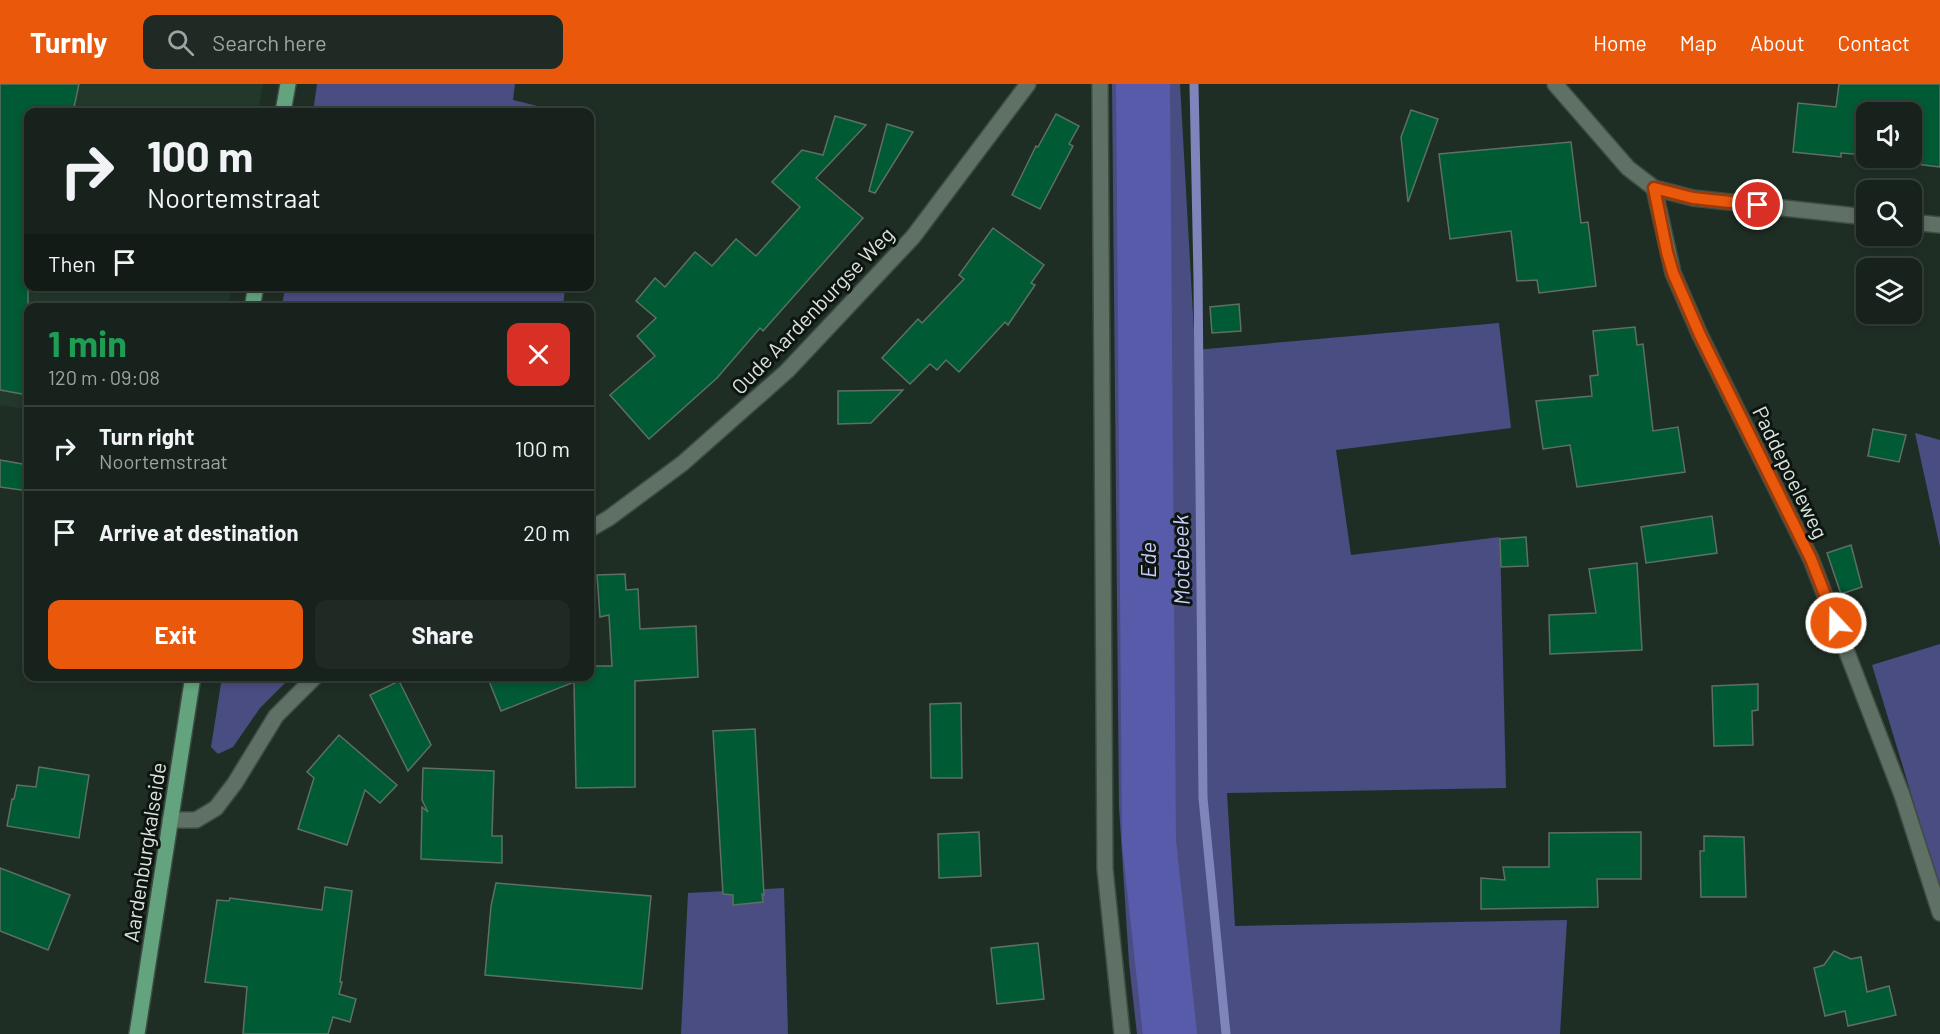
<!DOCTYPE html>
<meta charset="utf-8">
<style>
:root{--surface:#17221c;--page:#202a25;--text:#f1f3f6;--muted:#9ea4a3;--line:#363f3b;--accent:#ea580c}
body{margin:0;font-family:Barlow,sans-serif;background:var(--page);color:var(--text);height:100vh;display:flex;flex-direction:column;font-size:22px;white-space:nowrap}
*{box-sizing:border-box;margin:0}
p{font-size:20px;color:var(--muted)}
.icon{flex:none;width:33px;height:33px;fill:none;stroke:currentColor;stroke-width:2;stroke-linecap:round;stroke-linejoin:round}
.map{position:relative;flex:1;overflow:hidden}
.details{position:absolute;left:24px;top:219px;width:570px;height:378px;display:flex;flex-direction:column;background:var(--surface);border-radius:12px;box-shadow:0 3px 9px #0003,0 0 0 2px var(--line)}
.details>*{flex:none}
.banner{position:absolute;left:24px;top:24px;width:570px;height:183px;border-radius:12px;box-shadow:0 3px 9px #0003,0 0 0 2px var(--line);background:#17221c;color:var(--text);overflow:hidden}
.controls{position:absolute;left:1856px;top:18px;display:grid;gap:12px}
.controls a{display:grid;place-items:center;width:66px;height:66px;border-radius:12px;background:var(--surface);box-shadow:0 3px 9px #0003,0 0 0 2px var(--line);font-size:30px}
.pin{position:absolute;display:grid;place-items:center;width:51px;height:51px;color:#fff;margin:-26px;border:3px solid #fff;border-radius:50%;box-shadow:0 2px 6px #0007}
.me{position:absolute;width:66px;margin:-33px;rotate:339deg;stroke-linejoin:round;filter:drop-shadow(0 0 4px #0008)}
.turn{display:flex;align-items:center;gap:21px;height:126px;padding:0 24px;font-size:27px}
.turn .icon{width:78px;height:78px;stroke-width:2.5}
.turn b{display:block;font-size:42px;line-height:51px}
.then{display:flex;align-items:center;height:57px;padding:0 24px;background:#0003;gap:12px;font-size:22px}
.round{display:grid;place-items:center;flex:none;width:63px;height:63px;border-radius:12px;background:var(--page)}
.headline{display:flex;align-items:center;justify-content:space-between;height:102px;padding:0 24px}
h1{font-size:36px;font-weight:700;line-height:45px;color:#1e9e55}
.button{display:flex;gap:12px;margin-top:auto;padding:12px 24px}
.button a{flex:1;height:69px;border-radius:12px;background:var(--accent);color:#fff;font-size:24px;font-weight:700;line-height:69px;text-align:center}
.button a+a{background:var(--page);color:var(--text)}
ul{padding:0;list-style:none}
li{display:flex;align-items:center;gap:18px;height:84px;padding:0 24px;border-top:2px solid var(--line)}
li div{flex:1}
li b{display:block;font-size:22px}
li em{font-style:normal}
header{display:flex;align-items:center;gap:36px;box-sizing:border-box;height:84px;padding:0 30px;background:var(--accent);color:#fff}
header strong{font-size:28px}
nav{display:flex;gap:33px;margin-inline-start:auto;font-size:21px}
.search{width:420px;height:54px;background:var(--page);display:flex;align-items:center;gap:15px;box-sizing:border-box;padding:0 21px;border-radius:12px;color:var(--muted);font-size:22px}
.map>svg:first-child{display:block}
.built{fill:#22382b}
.green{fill:#494d81}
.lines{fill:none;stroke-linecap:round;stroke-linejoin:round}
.stream{stroke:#7f84ba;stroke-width:9}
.river{stroke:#585baa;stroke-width:54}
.building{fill:#005a34;stroke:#5e6f64;stroke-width:1.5}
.street-casing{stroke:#3f4c44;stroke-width:18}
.primary-casing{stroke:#3f4c44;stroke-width:18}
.street{stroke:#5f7065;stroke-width:15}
.primary{stroke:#63a47f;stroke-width:15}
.route-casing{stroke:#983908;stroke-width:15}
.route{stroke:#ea580c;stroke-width:10}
.labels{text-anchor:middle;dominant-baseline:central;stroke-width:6;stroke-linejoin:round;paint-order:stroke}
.street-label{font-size:21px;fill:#dae4de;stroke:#0e1510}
.water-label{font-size:22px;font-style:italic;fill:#c9cffb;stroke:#0e1510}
</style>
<header>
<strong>Turnly</strong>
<div class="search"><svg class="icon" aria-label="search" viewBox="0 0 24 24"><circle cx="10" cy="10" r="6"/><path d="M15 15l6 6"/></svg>Search here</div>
<nav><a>Home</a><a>Map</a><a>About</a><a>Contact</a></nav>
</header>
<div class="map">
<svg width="1940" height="950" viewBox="0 0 1940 950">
<rect width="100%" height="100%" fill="#1f2e25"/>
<path class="built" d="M 0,0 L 263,0 L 258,28 L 28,28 L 28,202 L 231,203 L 228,223 L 28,224 L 28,325 L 0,321 Z"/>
<g class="green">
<path d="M 317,0 L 515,0 L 513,16 L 562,28 L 313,28 Z"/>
<path d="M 1112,0 L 1180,0 L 1195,266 L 1499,239 L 1511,344 L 1336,366 L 1351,471 L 1500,453 L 1506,704 L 1227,709 L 1235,842 L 1567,836 L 1560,950 L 1137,950 L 1129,879 L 1119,723 Z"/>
<path d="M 285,203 L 285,202 L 565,203 L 563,223 L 282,223 Z"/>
<path d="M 1915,349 L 1940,356 L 1940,463 Z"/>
<path d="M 1940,560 L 1940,805 L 1872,581 Z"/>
<path d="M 222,593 L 291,593 L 260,624 L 233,663 L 218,670 L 211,663 Z"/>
<path d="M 784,804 L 788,950 L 681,950 L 688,809 Z"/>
</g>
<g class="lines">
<path class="stream" d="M 1194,0 L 1198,194 L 1203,714 L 1226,950"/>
<path class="river" d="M 1143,0 L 1149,758 L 1170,950"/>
</g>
<g class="building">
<path d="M 0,0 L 79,0 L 73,28 L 28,28 L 28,311 L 0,306 Z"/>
<path d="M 1839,0 L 1940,0 L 1940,83 L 1891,77 L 1891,74 L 1888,74 L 1911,74 L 1911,28 L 1866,28 L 1866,71 L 1841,69 L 1841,73 L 1793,68 L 1798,19 L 1836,23 Z"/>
<path d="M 1411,26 L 1438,35 L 1408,118 L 1401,53 Z"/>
<path d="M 1056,30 L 1079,42 L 1069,60 L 1073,62 L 1040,125 L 1012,111 L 1036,62 L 1038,63 Z"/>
<path d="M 835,32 L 866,41 L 816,94 L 863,134 L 763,247 L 760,244 L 717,294 L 649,355 L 610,311 L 655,272 L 637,252 L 656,234 L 636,217 L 655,194 L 665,203 L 695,168 L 712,182 L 736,155 L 756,172 L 800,123 L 772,98 L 802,66 L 823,71 Z"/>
<path d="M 887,40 L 913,48 L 875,109 L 869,107 Z"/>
<path d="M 1571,58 L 1581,139 L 1588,138 L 1596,202 L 1539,209 L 1537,196 L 1517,197 L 1511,147 L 1450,155 L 1439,70 Z"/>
<path d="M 993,144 L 1044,181 L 1031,199 L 1035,201 L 1008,241 L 1005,238 L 959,288 L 946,276 L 937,286 L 930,280 L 910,300 L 882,274 L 918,235 L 922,239 L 964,195 L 959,191 Z"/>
<path d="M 1239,220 L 1241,247 L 1212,249 L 1210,223 Z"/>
<path d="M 1635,243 L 1637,261 L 1643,260 L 1653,347 L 1678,343 L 1685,388 L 1577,403 L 1570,361 L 1543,365 L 1536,317 L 1592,312 L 1590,292 L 1598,291 L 1593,247 Z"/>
<path d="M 903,306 L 871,339 L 838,340 L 838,307 Z"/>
<path d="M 1873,345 L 1906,351 L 1899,378 L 1868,372 Z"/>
<path d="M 0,376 L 28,381 L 28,407 L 0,403 Z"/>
<path d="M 1712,432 L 1717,469 L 1646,479 L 1641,443 Z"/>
<path d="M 1526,453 L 1528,482 L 1501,483 L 1500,455 Z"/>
<path d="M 1851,461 L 1862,503 L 1841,510 L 1827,469 Z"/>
<path d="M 1637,479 L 1642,566 L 1550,570 L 1549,531 L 1596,529 L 1589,485 Z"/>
<path d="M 625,490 L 626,506 L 638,505 L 640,545 L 696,542 L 698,593 L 635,597 L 635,703 L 576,704 L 574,598 L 501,627 L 487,592 L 590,592 L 590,582 L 612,582 L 609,531 L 600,533 L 597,491 Z"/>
<path d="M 399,597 L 431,661 L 408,687 L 370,611 Z"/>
<path d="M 1758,600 L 1758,626 L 1752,627 L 1753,661 L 1714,662 L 1712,602 Z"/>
<path d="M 961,619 L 962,694 L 931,694 L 930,620 Z"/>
<path d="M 755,645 L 764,811 L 762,810 L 763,818 L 733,821 L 733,811 L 723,810 L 713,647 Z"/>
<path d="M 339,651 L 397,701 L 380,719 L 365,706 L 347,761 L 298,745 L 314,694 L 307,688 Z"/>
<path d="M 39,683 L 89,691 L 79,754 L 7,742 L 12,715 L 14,715 L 17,701 L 36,703 Z"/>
<path d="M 423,684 L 494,687 L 492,752 L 502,752 L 502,779 L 421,775 L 422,723 L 428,728 L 422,716 Z"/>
<path d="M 979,748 L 981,792 L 939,794 L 938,750 Z"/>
<path d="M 1641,748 L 1641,795 L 1597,795 L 1598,823 L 1481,825 L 1481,794 L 1505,796 L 1503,783 L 1549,783 L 1549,749 Z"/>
<path d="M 1704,752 L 1744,753 L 1746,813 L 1701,813 L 1700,767 L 1704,767 Z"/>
<path d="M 0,784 L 70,811 L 48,866 L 0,847 Z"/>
<path d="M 496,799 L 651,812 L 642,905 L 485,891 L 491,822 Z"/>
<path d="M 325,803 L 352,807 L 340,898 L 342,898 L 339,910 L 356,915 L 350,938 L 333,933 L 328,950 L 243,950 L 247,903 L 205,898 L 217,816 L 229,817 L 230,814 L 322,826 Z"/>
<path d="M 1038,859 L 1044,915 L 997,920 L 991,864 Z"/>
<path d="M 1834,867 L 1851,875 L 1861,873 L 1867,908 L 1889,902 L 1896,931 L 1848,942 L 1845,927 L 1825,932 L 1814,884 L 1824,881 Z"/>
</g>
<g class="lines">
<g class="street-casing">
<g id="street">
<path d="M 1100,0 L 1105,785 L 1122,950"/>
<path d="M 1555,0 L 1628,84 L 1654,104 L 1693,114 L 1866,133"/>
<path d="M 1654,104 L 1673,189 L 1700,251 L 1811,475 L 1902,711 L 1940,829"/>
<path d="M 1911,138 L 1940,141"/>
<path d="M 590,445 L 609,434 L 683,379 L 787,287 L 913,153 L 1028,0"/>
<path d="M 170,736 L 196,736 L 216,724 L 235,699 L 276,632 L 316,592"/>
</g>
</g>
<g class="primary-casing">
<g id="primary">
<path d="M 283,28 L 288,0"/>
<path d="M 252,224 L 256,202"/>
<path d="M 137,950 L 193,592"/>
</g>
</g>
<use href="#street" class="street"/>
<use href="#primary" class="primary"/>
</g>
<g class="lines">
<g class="route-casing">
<path id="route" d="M 1758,121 L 1693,114 L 1654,104 L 1667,168 L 1673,189 L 1700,251 L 1811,475 L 1836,539"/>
</g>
<use href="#route" class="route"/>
</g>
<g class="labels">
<g class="street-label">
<text transform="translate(812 226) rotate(-46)">Oude Aardenburgse Weg</text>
<text transform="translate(1791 388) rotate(64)">Paddepoeleweg</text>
<text transform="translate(144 768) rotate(-81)">Aardenburgkalseide</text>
</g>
<g class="water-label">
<text transform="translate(1147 476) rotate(-90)">Ede</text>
<text transform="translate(1180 476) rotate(-91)">Motebeek</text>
</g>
</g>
</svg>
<div class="controls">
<a><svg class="icon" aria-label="sound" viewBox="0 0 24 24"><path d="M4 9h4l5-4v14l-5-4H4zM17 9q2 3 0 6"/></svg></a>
<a><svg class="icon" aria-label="search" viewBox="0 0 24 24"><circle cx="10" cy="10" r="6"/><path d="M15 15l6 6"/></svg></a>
<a><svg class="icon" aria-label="layers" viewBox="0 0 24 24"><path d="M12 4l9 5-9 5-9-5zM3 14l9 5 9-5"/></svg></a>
</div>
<div class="pin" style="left:1758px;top:121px;background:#d93025"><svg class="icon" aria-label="arrive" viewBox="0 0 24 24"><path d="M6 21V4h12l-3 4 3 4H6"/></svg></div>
<svg class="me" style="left:1836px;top:539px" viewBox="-20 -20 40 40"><circle r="17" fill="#ea580c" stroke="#fff" stroke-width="3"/><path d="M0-11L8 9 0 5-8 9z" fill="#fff"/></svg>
<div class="banner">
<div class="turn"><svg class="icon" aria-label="right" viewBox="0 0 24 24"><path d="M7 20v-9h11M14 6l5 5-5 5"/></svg><div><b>100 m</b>Noortemstraat</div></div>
<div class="then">Then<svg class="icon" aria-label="arrive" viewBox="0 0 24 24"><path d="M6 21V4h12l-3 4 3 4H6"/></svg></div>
</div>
<section class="details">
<div class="headline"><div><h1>1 min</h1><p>120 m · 09:08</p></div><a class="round" style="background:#d93025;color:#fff"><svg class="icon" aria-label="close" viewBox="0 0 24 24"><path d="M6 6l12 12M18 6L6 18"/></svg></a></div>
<ul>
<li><svg class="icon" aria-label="right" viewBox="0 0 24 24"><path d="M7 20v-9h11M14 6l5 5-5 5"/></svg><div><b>Turn right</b><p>Noortemstraat</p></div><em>100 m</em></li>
<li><svg class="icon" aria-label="arrive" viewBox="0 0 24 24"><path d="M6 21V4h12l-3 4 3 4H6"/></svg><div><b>Arrive at destination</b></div><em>20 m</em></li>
</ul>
<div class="button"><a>Exit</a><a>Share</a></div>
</section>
</div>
